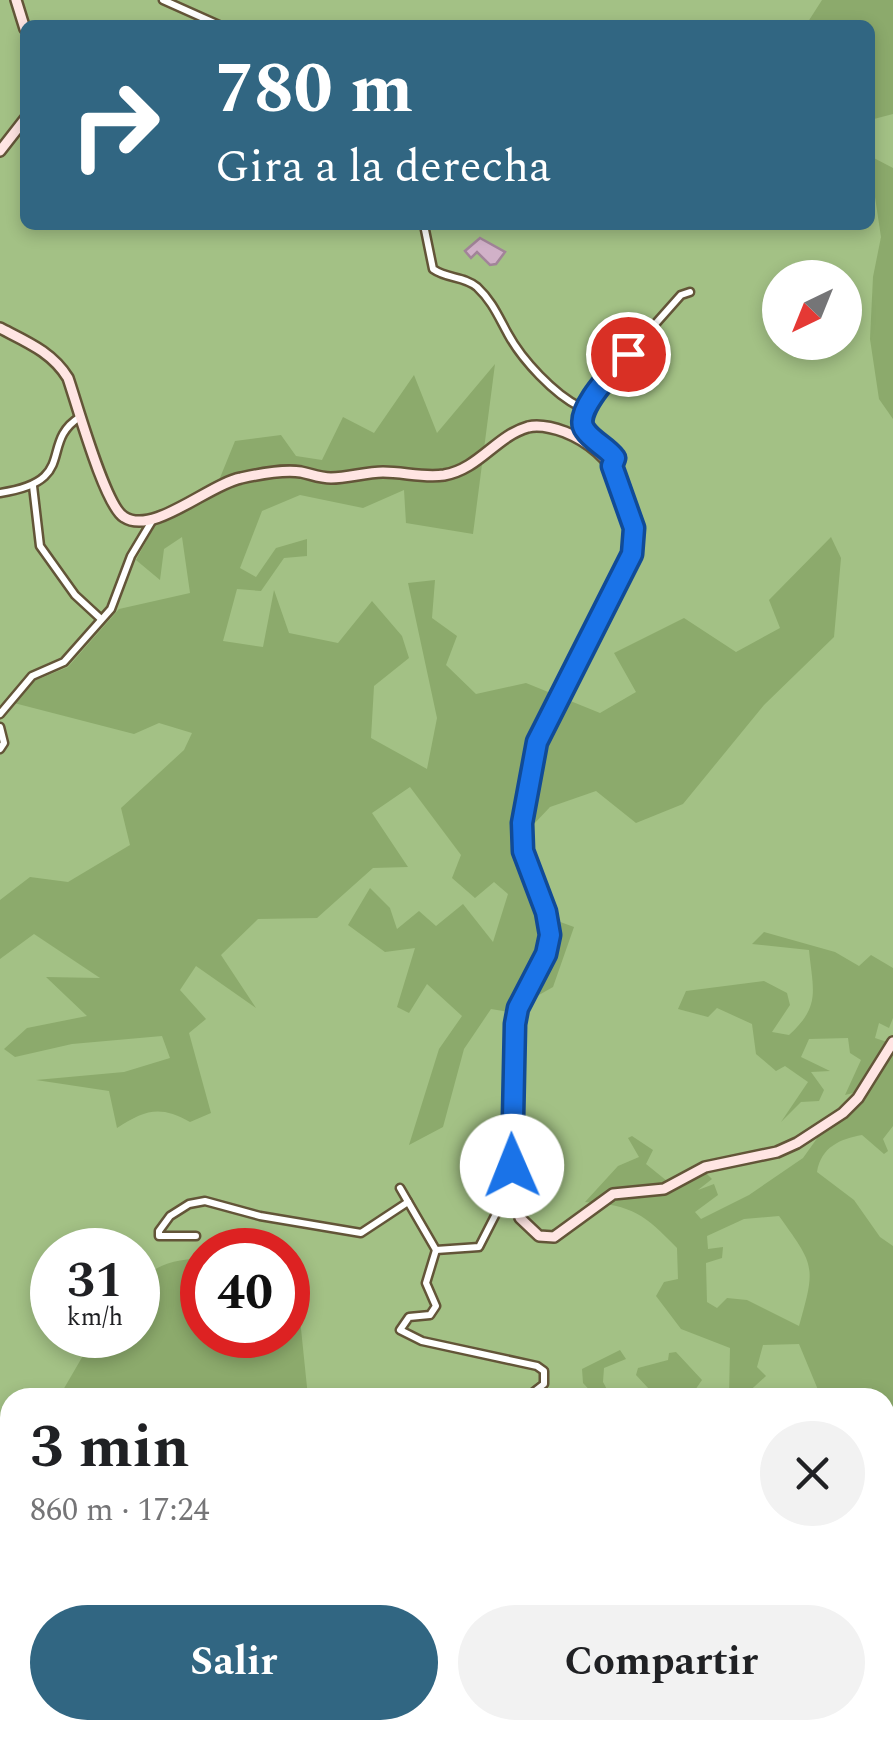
<!DOCTYPE html>
<html lang="es">
<meta charset="utf-8">
<style>
:root{--surface:#fff;--page:#f2f2f2;--text:#202124;--muted:#757577;--accent:#316682}
body{margin:0;font-family:Spectral,serif;background:var(--page);color:var(--text);height:100vh;display:flex;flex-direction:column;font-size:38px;white-space:nowrap}
*{box-sizing:border-box;margin:0}
p{font-size:32px;color:var(--muted)}
.icon{flex:none;width:55px;height:55px;fill:none;stroke:currentColor;stroke-width:2;stroke-linecap:round;stroke-linejoin:round}
.map{position:relative;flex:1;overflow:hidden}
.side{position:absolute;left:0px;top:1388px;width:895px;height:352px;display:flex;flex-direction:column;background:var(--surface);border-radius:30px 30px 0 0;box-shadow:0 5px 15px #0003}
.side>*{flex:none}
.top-card{position:absolute;left:20px;top:20px;width:855px;height:210px;border-radius:15px;box-shadow:0 5px 15px #0003;background:#316682;color:#fff;overflow:hidden}
.needle{width:65px;rotate:223deg}
.tools{position:absolute;left:762px;top:260px;display:grid;gap:20px}
.tools a{display:grid;place-items:center;width:100px;height:100px;border-radius:50%;background:var(--surface);box-shadow:0 5px 15px #0003;font-size:50px}
.speed{position:absolute;left:30px;top:1228px;display:flex;gap:20px;font-size:50px;font-weight:700;text-align:center}
.speed>*{display:grid;place-content:center;width:130px;height:130px;border-radius:50%;background:var(--surface);box-shadow:0 5px 15px #0003;line-height:1}
.speed small{font-size:25px;font-weight:400}
.speed .limit{border:15px solid #d22;background:#fff;color:#111}
.pin{position:absolute;display:grid;place-items:center;width:85px;height:85px;color:#fff;margin:-42px;border:5px solid #fff;border-radius:50%;box-shadow:0 2px 10px #0007}
.me{position:absolute;width:110px;margin:-55px;rotate:359deg;stroke-linejoin:round;filter:drop-shadow(0 0 8px #0008)}
.turn{display:flex;align-items:center;gap:35px;height:210px;padding:0 30px;font-size:45px}
.turn .icon{width:130px;height:130px;stroke-width:2.5}
.turn b{display:block;font-size:70px;line-height:85px}
.round{display:grid;place-items:center;flex:none;width:105px;height:105px;border-radius:52px;background:var(--page)}
.headline{display:flex;align-items:center;justify-content:space-between;height:170px;padding:0 30px}
h1{font-size:60px;font-weight:700;line-height:75px}
.button{display:flex;gap:20px;margin-top:auto;padding:20px 30px}
.button a{flex:1;height:115px;border-radius:60px;background:var(--accent);color:#fff;font-size:40px;font-weight:700;line-height:115px;text-align:center}
.button a+a{background:var(--page);color:var(--text)}
.map>svg:first-child{display:block}
.green{fill:#a3c185;fill-rule:evenodd}
.forest{fill:#8caa6c;fill-rule:evenodd}
.lines{fill:none;stroke-linecap:round;stroke-linejoin:round}
.stream{stroke:#66c8d2;stroke-width:2.5}
.building{fill:#d1b1c8;stroke:#a28499;stroke-width:2.5}
.street-casing{stroke:#635538;stroke-width:11}
.secondary-casing{stroke:#635538;stroke-width:14}
.street{stroke:#fff;stroke-width:6}
.secondary{stroke:#ffe5e3;stroke-width:9}
.route-casing{stroke:#114b97;stroke-width:25}
.route{stroke:#1a73e8;stroke-width:18}
</style>
<div class="map">
<svg width="893" height="1738" viewBox="0 0 893 1738">
<rect width="100%" height="100%" fill="#eedebd"/>
<path class="green" d="M 0,0 L 893,0 L 893,1738 L 853,1738 L 851,1731 L 822,1738 L 820,1730 L 885,1730 L 885,1398 L 10,1398 L 10,1730 L 769,1730 L 755,1738 L 0,1738 ZM 25,25 L 870,25 L 870,225 L 25,225 ZM 780,278 L 845,278 L 845,342 L 780,342 ZM 52,1250 L 138,1250 L 138,1335 L 52,1335 ZM 202,1250 L 288,1250 L 288,1335 L 202,1335 Z"/>
<g class="forest">
<path d="M 822,0 L 893,0 L 893,114 L 870,120 L 870,25 L 806,25 Z"/>
<path d="M 870,156 L 893,168 L 893,419 L 879,399 L 870,339 L 873,277 L 881,237 L 875,197 L 870,190 Z"/>
<path d="M 495,364 L 473,534 L 406,523 L 404,490 L 363,508 L 300,495 L 262,511 L 240,568 L 256,577 L 276,548 L 307,539 L 307,556 L 284,558 L 261,591 L 237,589 L 223,641 L 263,647 L 274,590 L 289,633 L 338,643 L 372,601 L 402,636 L 409,658 L 374,686 L 371,738 L 427,769 L 437,718 L 408,583 L 435,580 L 432,618 L 457,636 L 446,665 L 476,694 L 526,683 L 600,713 L 636,692 L 614,653 L 684,618 L 736,652 L 780,628 L 769,600 L 831,537 L 841,558 L 834,637 L 764,705 L 683,804 L 636,823 L 596,791 L 550,807 L 516,843 L 533,912 L 574,927 L 553,987 L 509,1012 L 491,1009 L 464,1049 L 443,1127 L 409,1145 L 439,1049 L 462,1016 L 427,984 L 409,1013 L 397,1007 L 415,948 L 385,952 L 348,925 L 370,888 L 390,908 L 397,929 L 419,911 L 436,926 L 463,904 L 493,942 L 508,894 L 494,882 L 475,898 L 452,878 L 461,855 L 410,787 L 372,813 L 408,867 L 373,868 L 317,918 L 258,919 L 221,955 L 256,1008 L 196,966 L 180,990 L 206,1019 L 189,1033 L 211,1113 L 190,1122 C 160,1105 145,1110 117,1128 L 109,1091 L 36,1080 L 124,1072 L 170,1058 L 162,1036 L 72,1044 L 15,1057 L 4,1049 L 27,1028 L 87,1016 L 46,977 L 100,978 L 34,934 L 0,959 L 0,900 L 30,877 L 68,882 L 130,845 L 121,808 L 184,750 L 192,733 L 159,723 L 134,734 L 14,703 L 34,681 L 68,667 L 119,609 L 190,593 L 182,537 L 164,549 L 160,580 L 136,560 L 155,525 L 213,495 L 235,441 L 281,435 L 296,456 L 322,460 L 343,417 L 374,433 L 414,375 L 437,433 Z"/>
<path d="M 764,932 L 835,952 L 859,966 L 871,955 L 893,968 L 893,1018 L 889,1028 L 879,1023 L 875,1038 L 887,1042 L 853,1093 L 845,1095 L 861,1060 L 850,1053 L 848,1038 L 809,1039 L 801,1057 L 830,1071 L 811,1072 L 824,1090 L 819,1101 L 801,1102 L 781,1122 L 808,1082 L 785,1066 L 776,1071 L 756,1054 L 752,1024 L 717,1008 L 708,1017 L 678,1009 L 686,991 L 764,981 L 787,993 L 790,1005 L 772,1032 L 789,1035 C 821,1006 813,991 809,950 L 752,944 Z"/>
<path d="M 893,1047 L 893,1126 L 883,1139 L 888,1151 L 884,1154 L 862,1135 C 840,1139 821,1147 817,1172 L 854,1200 L 880,1237 L 893,1246 L 893,1429 L 885,1422 L 885,1398 L 821,1397 L 799,1344 L 763,1345 L 757,1367 L 766,1376 L 743,1397 L 729,1397 L 730,1348 L 681,1329 L 656,1296 L 664,1282 L 678,1279 L 677,1248 C 645,1215 633,1205 585,1202 L 618,1166 L 639,1157 L 628,1138 L 632,1136 L 653,1150 L 646,1164 L 667,1181 L 705,1172 L 712,1179 L 698,1190 L 714,1184 L 718,1195 L 695,1212 L 701,1219 L 749,1195 L 803,1158 L 823,1130 L 868,1090 ZM 779,1216 C 815,1266 816,1266 799,1326 L 747,1300 L 727,1298 L 717,1308 L 707,1302 L 706,1263 L 722,1258 L 723,1247 L 708,1249 L 707,1236 L 744,1219 Z"/>
<path d="M 202,1258 L 202,1335 L 288,1335 L 289,1281 L 300,1319 L 308,1397 L 59,1397 L 95,1335 L 138,1335 L 138,1283 C 158,1263 174,1260 202,1258 Z"/>
<path d="M 620,1350 L 626,1359 L 604,1368 L 603,1382 L 611,1397 L 596,1397 L 583,1383 L 582,1369 Z"/>
<path d="M 676,1352 L 702,1380 L 695,1390 L 701,1397 L 649,1397 L 649,1389 L 636,1375 L 638,1368 L 668,1360 L 669,1353 Z"/>
<path d="M 10,1430 L 10,1730 L 74,1730 L 76,1738 L 0,1738 L 0,1435 Z"/>
<path d="M 226,1730 L 446,1730 L 435,1738 L 221,1738 Z"/>
</g>
<g class="lines">
<g class="stream">
<path d="M 0,1534 L 9,1551 L 10,1563"/>
<path d="M 10,1618 L 10,1630"/>
<path d="M 44,1730 L 46,1738"/>
</g>
</g>
<path class="building" d="M 480,238 L 505,252 L 496,264 L 490,265 L 477,252 L 471,258 L 465,251 Z"/>
<g class="lines">
<g class="street-casing">
<g id="street">
<path d="M 163,0 L 219,25"/>
<path d="M 424,225 L 433,269 C 447,279 464,276 477,287 C 492,301 498,316 508,334 C 522,360 554,394 580,407 L 584,430 L 615,458 L 613,465"/>
<path d="M 584,412 L 602,384 L 681,295 L 690,292"/>
<path d="M 33,486 L 40,546 L 75,595 L 101,619"/>
<path d="M 0,493 C 80,481 38,443 80,417"/>
<path d="M 0,714 L 32,676 L 64,662 L 111,609 L 131,556 L 152,521"/>
<path d="M 0,727 L 4,743 L 0,749"/>
<path d="M 400,1188 L 436,1250"/>
<path d="M 196,1236 L 159,1236 L 159,1231 L 170,1216 L 189,1204 L 205,1201 L 260,1216 L 361,1233 L 408,1202"/>
<path d="M 436,1250 L 426,1283 L 436,1306 L 430,1315 L 409,1317 L 400,1330 L 422,1341 L 537,1366 L 544,1371 L 544,1384 L 526,1398"/>
<path d="M 436,1250 L 479,1247 L 502,1202 L 513,1196"/>
</g>
</g>
<g class="secondary-casing">
<g id="secondary">
<path d="M 16,0 L 25,29"/>
<path d="M 0,151 L 25,119"/>
<path d="M 0,328 C 27,342 52,352 68,378 C 77,404 105,506 124,517 C 153,536 209,484 241,478 C 259,474 283,469 301,472 C 311,474 320,478 331,478 C 348,478 366,472 383,472 C 404,472 423,478 444,475 C 479,469 496,436 528,427 C 541,424 554,428 565,432 C 613,451 643,503 632,554 L 537,742 L 522,823 L 523,851 L 546,911 L 550,935 L 546,954 L 518,1009 L 515,1024 L 511,1106 L 513,1196 L 520,1218 L 539,1236 L 554,1237 L 613,1194 L 664,1189 L 705,1167 L 777,1152 L 797,1143 L 843,1113 L 858,1098 L 893,1042"/>
</g>
</g>
<use href="#street" class="street"/>
<use href="#secondary" class="secondary"/>
</g>
<g class="lines">
<g class="route-casing">
<path id="route" d="M 512,1166 L 515,1024 L 518,1008 L 546,954 L 550,935 L 546,912 L 523,851 L 522,823 L 537,742 L 632,554 L 634,528 L 612,466 L 615,458 C 607,447 592,441 585,430 C 571,412 617,367 628,354"/>
</g>
<use href="#route" class="route"/>
</g>
</svg>
<div class="tools">
<a><svg class="needle" viewBox="-14 -14 28 28"><path d="M0-13l5 13h-10z" fill="#e53935"/><path d="M0 13l5-13h-10z" fill="#757577"/></svg></a>
</div>
<div class="speed"><div>31<small>km/h</small></div><div class="limit">40</div></div>
<div class="pin" style="left:628px;top:354px;background:#d93025"><svg class="icon" aria-label="arrive" viewBox="0 0 24 24"><path d="M6 21V4h12l-3 4 3 4H6"/></svg></div>
<svg class="me" style="left:512px;top:1166px" viewBox="-20 -20 40 40"><circle r="19" fill="#fff"/><path d="M0-13L10 11 0 6-10 11z" fill="#1a73e8"/></svg>
<div class="top-card">
<div class="turn"><svg class="icon" aria-label="right" viewBox="0 0 24 24"><path d="M7 20v-9h11M14 6l5 5-5 5"/></svg><div><b>780 m</b>Gira a la derecha</div></div>
</div>
<section class="side">
<div class="headline"><div><h1>3 min</h1><p>860 m · 17:24</p></div><a class="round"><svg class="icon" aria-label="close" viewBox="0 0 24 24"><path d="M6 6l12 12M18 6L6 18"/></svg></a></div>
<div class="button"><a>Salir</a><a>Compartir</a></div>
</section>
</div>
